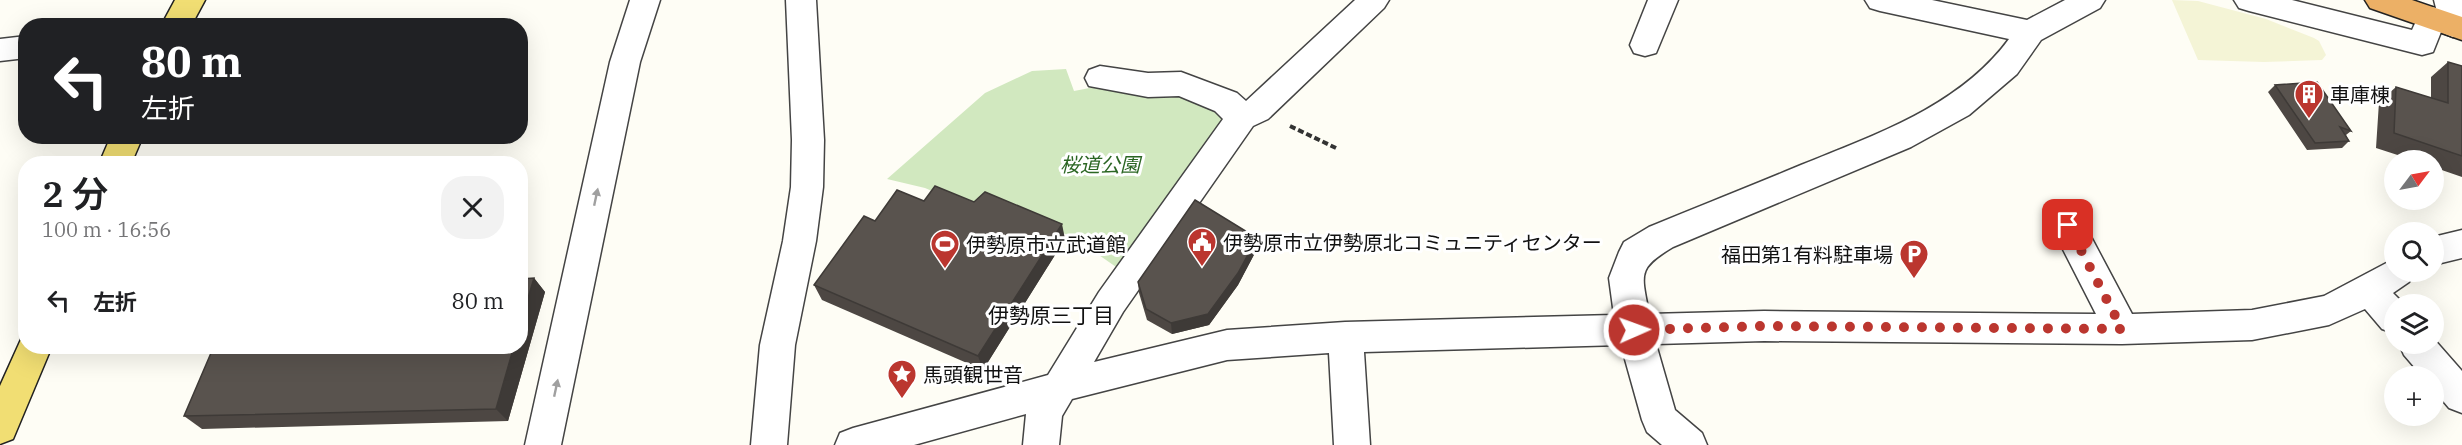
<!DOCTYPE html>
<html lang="ja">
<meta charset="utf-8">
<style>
:root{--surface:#fff;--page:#f2f2f2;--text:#202124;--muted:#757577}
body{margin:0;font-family:"IBM Plex Serif","Noto Sans JP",serif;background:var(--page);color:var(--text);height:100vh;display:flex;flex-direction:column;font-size:22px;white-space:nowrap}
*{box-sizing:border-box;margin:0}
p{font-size:20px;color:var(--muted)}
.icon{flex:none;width:33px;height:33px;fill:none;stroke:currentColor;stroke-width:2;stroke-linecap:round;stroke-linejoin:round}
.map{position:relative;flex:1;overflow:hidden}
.details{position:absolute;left:18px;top:156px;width:510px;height:198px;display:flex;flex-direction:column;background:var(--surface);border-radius:24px;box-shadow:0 6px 24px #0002}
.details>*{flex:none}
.banner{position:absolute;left:18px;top:18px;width:510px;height:126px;border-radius:24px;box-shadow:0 6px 24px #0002;background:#202124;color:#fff;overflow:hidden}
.needle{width:39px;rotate:58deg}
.buttons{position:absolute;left:2384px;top:150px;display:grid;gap:12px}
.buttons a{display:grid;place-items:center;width:60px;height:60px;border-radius:50%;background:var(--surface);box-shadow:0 6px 24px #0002;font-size:30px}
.pin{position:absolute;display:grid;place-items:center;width:51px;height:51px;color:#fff;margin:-26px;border-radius:12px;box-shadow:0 3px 9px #0006}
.me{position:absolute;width:66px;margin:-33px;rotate:88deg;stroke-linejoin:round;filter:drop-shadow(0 0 4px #0008)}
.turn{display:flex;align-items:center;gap:21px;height:126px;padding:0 24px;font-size:27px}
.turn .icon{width:78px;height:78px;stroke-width:2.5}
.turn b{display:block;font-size:42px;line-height:51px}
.round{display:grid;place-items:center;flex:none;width:63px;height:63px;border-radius:24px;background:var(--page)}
.head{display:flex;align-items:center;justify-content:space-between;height:102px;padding:0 24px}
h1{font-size:36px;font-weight:600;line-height:45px}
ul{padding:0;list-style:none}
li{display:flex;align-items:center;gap:18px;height:84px;padding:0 24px}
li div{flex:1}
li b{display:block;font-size:22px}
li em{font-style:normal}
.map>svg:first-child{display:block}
.farmland{fill:#f4f4d6}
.green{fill:#d1e8bf}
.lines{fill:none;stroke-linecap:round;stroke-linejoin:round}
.minor-casing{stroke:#444;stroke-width:3}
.major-casing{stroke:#222;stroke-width:3}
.highway-casing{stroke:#222;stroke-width:3}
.path{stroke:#333;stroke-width:4;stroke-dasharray:6 3;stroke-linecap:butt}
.minor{fill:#fff;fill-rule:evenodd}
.major{fill:#f1de73;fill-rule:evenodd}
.highway{fill:#ecb066;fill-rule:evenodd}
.wall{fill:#4d4743}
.shaded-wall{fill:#3e3a37}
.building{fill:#59534e;stroke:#3e3a37;stroke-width:1.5}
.oneway{fill:#a0a0a0}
.route{stroke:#bb362f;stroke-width:10;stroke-dasharray:0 18}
.labels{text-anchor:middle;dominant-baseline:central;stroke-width:6;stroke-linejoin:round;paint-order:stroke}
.poi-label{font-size:20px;fill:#111;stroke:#fff;text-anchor:start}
.park-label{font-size:20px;font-style:italic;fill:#2b6623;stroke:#fff}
.neighbourhood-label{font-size:21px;fill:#111;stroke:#fff}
</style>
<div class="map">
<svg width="2462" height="445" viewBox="0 0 2462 445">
<rect width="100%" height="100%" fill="#fefdf5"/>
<path class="farmland" d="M 2172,0 L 2198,1 L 2266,19 L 2314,38 L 2319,41 L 2326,55 L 2322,60 L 2264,62 L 2198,60 Z"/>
<path class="green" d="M 1066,69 L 1074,91 L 1100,86 L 1207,101 L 1228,123 L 1119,269 L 1073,237 L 985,203 L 979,211 L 925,188 L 887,179 L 985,93 L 1032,71 Z"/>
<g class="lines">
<g class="minor-casing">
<g id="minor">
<path d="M 630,0 L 660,0 L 640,62 L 561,445 L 525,445 L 610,62 Z"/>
<path d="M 786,0 L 816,0 L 824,140 L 823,187 L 816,241 L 795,345 L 787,445 L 751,445 L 760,345 L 783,241 L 791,187 L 792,140 Z"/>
<path d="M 1355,0 L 1389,0 L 1384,8 L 1268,119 L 1253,126 L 1123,312 L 1094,362 L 1227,330 L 1345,322 L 1614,315 L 1609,278 L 1619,252 L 1624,242 L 1649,227 C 1700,206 1751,186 1801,165 C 1875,135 1960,106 2009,39 L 1880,11 L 1870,8 L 1865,0 L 1932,0 L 2027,20 L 2065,0 L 2105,0 L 2100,8 L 2041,40 L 2017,74 L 1969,115 L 1911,147 L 1673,247 C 1636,269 1642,274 1649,314 L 1764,311 L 2096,314 L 2051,226 L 2056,216 L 2068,212 L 2080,216 L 2132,314 L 2252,310 L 2324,296 L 2394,259 L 2394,272 L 2414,272 L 2409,282 L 2393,293 L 2404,304 L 2394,304 L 2394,333 L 2382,329 L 2365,309 L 2329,325 L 2252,340 L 2122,344 L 1764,341 L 1656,344 L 1675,410 L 1702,433 L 1707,445 L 1662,445 L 1647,432 L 1642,420 L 1621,345 L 1364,352 L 1370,445 L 1334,445 L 1329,353 L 1227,360 L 1072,399 L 1062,416 L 1059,445 L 1023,445 L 1026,414 L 914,445 L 835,445 L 840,433 L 853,428 L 1048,375 L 1099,292 L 1223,119 L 1215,111 L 1179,96 L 1148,97 L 1089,86 L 1085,78 L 1089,70 L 1100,66 L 1148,73 L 1181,72 L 1237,93 L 1246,101 Z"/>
<path d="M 1648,0 L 1678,0 L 1656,53 L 1645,56 L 1634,53 L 1630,45 Z"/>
<path d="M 2234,0 L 2292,0 L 2412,30 L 2421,10 L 2431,7 L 2436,8 L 2434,0 L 2462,0 L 2462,34 L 2453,37 L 2441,32 L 2433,52 L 2422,55 L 2249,11 L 2239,8 Z"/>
<path d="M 26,36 L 26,58 L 0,61 L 0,39 Z"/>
<path d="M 2462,230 L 2462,258 L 2433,265 L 2433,237 Z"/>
<path d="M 2433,338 L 2462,371 L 2462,413 L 2449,408 L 2433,389 L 2433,376 L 2422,376 L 2404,355 L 2399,344 L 2433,344 Z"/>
</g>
</g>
<g class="major-casing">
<g id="major">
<path d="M 175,0 L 205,0 L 191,26 L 161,26 Z"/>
<path d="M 111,136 L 143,136 L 131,164 L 99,164 Z"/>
<path d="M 26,334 L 26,346 L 52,346 L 13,439 L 0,444 L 0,386 L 23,335 Z"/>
</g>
</g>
<g class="highway-casing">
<path id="highway" d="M 2365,0 L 2412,0 L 2462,17 L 2462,40 L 2370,8 Z"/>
</g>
<path class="path" d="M 1290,126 L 1338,149"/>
<use href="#minor" class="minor"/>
<use href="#major" class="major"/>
<use href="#highway" class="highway"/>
</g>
<g class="wall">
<path d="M 2448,62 L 2462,66 L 2462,177 L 2433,167 L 2433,160 L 2413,160 L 2376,148 L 2379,102 L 2396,87 L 2431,98 L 2431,77 Z"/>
<path d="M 2275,85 L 2351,131 L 2346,135 L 2349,141 L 2342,148 L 2307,150 L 2268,92 Z"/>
<path d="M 924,201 L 1065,239 L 983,370 L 822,300 L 814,285 Z"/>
<path d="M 1257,249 L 1238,285 L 1209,325 L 1172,334 L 1147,320 L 1139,293 L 1138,282 Z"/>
<path d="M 534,278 L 545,292 L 508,421 L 202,429 L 184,416 Z"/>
</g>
<g class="shaded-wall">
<path d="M 1062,224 L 1065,239 L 983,370 L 978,356 Z"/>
<path d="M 1257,238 L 1257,249 L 1238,285 L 1209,325 L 1172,334 L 1171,323 Z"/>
<path d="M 534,278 L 545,292 L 508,421 L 496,409 L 514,346 L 520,346 L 520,325 Z"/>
</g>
<g class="building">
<path d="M 2448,62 L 2462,66 L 2462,156 L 2394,133 L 2396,87 L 2448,103 Z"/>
<path d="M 2317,82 L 2351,131 L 2340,127 L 2349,141 L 2315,143 L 2275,85 Z"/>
<path d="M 935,186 L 974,202 L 985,192 L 1062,224 L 978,356 L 814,285 L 864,216 L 875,221 L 897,190 L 924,201 Z"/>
<path d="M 1195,200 L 1257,238 L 1238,273 L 1208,314 L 1171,323 L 1146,309 L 1138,282 Z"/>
<path d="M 534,278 L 520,325 L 520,279 Z"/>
<path d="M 214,346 L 514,346 L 496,409 L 184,416 Z"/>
</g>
<defs><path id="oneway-solid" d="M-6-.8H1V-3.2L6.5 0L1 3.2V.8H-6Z" transform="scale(1.5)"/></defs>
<g class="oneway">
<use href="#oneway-solid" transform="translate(596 197) rotate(-78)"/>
<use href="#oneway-solid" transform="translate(556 388) rotate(-78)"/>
</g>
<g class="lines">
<path class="route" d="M 1634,330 L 1764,326 L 2122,329 L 2068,225"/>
</g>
<defs>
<g id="building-pin" transform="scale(1.5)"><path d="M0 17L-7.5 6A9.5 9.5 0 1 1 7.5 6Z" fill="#bb362f" stroke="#fff"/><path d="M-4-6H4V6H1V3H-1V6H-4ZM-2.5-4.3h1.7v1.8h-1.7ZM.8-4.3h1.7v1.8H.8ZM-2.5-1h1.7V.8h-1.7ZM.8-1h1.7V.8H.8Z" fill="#fff"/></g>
<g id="civic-pin" transform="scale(1.5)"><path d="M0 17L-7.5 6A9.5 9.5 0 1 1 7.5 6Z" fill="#bb362f" stroke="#fff"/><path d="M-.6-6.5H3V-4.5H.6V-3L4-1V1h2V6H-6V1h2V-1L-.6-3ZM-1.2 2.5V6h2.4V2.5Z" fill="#fff"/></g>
<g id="stadium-pin" transform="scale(1.5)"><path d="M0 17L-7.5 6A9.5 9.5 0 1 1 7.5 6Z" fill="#bb362f" stroke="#fff"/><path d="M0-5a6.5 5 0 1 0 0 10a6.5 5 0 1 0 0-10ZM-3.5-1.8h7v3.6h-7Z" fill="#fff"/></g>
<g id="parking-pin" transform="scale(1.5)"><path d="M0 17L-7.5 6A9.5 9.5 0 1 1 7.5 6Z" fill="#bb362f" stroke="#fff"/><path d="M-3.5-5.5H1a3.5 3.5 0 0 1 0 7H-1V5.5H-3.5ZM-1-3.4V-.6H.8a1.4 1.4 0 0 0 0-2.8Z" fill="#fff"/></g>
<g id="sight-pin" transform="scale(1.5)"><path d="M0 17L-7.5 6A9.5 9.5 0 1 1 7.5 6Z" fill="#bb362f" stroke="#fff"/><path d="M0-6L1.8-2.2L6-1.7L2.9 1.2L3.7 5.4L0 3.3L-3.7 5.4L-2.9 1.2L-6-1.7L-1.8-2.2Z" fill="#fff"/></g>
</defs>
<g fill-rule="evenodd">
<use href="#building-pin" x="2309" y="94"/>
<use href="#civic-pin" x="1202" y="242"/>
<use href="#stadium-pin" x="945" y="244"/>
<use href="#parking-pin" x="1914" y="254"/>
<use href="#sight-pin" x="902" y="374"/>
</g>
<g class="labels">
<g class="poi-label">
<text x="2330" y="94">車庫棟</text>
<text x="1223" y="242">伊勢原市立伊勢原北コミュニティセンター</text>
<text x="966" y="244">伊勢原市立武道館</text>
<text x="1893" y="254" text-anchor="end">福田第1有料駐車場</text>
<text x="923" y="374">馬頭観世音</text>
</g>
<g class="park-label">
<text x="1100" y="164">桜道公園</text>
</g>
<g class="neighbourhood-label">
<text x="1051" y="315">伊勢原三丁目</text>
</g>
</g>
</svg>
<div class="buttons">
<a><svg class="needle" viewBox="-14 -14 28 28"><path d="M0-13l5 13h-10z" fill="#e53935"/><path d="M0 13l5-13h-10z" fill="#757577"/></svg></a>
<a><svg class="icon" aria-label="search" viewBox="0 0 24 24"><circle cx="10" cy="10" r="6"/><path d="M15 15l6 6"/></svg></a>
<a><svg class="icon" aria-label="layers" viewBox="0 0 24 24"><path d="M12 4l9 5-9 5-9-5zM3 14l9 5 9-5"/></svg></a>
<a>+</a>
</div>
<div class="pin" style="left:2068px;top:225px;background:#d93025"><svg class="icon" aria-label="arrive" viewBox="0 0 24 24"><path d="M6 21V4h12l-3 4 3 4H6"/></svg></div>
<svg class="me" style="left:1634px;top:330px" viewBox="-20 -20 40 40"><circle r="17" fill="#bb362f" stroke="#fff" stroke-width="3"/><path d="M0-11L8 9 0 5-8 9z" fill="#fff"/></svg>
<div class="banner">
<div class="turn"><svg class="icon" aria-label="left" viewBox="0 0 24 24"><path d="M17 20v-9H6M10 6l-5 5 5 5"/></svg><div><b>80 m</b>左折</div></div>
</div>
<section class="details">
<div class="head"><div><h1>2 分</h1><p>100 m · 16:56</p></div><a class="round"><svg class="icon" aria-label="close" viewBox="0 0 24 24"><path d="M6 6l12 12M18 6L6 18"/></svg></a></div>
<ul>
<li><svg class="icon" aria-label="left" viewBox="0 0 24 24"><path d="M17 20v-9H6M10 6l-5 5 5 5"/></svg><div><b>左折</b></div><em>80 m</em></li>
</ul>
</section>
</div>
